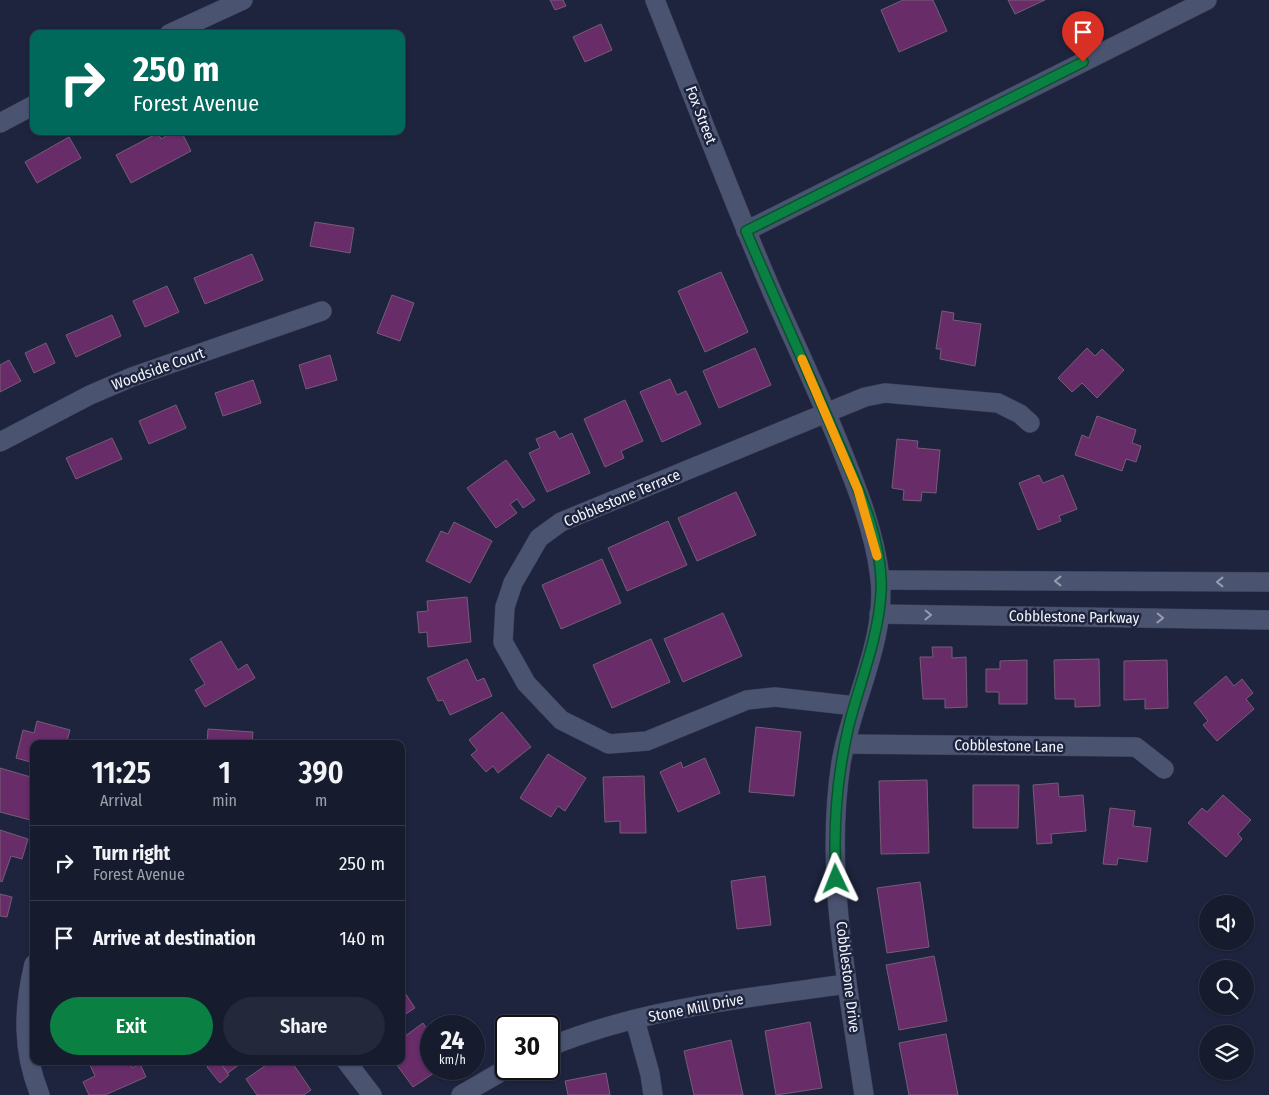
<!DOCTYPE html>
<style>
:root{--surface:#161b2e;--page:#23283a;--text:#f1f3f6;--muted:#9ea1aa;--line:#35394a;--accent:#0b8043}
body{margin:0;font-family:"Fira Sans Condensed",sans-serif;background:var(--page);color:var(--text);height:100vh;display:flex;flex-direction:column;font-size:19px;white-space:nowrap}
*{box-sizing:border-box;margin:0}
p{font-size:16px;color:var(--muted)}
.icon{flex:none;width:28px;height:28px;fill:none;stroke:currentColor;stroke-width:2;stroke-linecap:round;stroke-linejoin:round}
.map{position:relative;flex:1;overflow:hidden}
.side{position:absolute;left:30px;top:740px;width:375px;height:325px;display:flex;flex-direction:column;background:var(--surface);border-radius:10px;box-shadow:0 1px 4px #0004,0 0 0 1px var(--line)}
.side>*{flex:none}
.top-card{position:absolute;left:30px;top:30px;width:375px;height:105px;border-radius:10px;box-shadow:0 1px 4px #0004,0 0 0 1px var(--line);background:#00695c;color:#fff;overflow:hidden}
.controls{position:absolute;left:1199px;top:895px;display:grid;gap:10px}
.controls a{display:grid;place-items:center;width:55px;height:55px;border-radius:50%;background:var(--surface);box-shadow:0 1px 4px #0004,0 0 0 1px var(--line);font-size:25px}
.speed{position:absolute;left:420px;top:1015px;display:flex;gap:10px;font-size:25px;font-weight:700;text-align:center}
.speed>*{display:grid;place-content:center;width:65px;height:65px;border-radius:50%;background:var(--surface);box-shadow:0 1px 4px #0004,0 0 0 1px var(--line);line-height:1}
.speed small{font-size:12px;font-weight:400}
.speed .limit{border:2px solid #111;border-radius:8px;background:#fff;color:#111}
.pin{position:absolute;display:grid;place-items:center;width:42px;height:42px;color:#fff;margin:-51px -21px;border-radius:50% 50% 50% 0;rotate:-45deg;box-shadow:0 0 5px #0007}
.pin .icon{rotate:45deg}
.me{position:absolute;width:55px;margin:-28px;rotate:358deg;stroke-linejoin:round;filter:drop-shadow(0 0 4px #0008)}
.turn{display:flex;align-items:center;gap:18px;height:105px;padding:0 20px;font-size:22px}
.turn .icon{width:65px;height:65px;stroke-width:2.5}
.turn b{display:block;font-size:35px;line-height:42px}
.eta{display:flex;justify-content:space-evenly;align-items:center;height:85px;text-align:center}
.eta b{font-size:30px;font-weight:600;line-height:35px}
.primary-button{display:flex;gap:10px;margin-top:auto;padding:10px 20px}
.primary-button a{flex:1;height:58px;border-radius:30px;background:var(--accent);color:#fff;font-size:20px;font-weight:600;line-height:58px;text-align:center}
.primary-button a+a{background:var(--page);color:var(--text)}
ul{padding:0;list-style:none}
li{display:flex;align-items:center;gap:15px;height:75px;padding:0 20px;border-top:1px solid var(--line)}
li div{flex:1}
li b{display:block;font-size:19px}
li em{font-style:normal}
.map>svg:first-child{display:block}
.building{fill:#682c69;stroke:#765c75}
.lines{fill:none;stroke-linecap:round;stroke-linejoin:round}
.minor-casing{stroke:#3b4054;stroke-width:20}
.minor{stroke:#4a5370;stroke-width:19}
.oneway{stroke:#969caf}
.route-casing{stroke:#07532c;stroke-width:12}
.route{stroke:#0b8043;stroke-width:9}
.slow{stroke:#f59e0b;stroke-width:9}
.labels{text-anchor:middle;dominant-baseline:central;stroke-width:5;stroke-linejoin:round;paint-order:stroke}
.street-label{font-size:15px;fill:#f2f5fc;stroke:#1e243e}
</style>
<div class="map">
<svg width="1269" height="1095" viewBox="0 0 1269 1095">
<rect width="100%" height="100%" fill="#1e243e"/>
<g class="building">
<path d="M 550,0 L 563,0 L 566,6 L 555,10 Z"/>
<path d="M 903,0 L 933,0 L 947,31 L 899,52 L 881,10 Z"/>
<path d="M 1008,0 L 1045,0 L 1015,14 Z"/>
<path d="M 601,24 L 612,50 L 585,62 L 573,37 Z"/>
<path d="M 175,131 L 181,131 L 191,151 L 131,183 L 116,155 L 158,133 L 161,139 Z"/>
<path d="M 69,137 L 81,158 L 37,183 L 25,162 Z"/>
<path d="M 315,222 L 354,228 L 350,253 L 310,246 Z"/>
<path d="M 252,254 L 263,280 L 205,304 L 194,278 Z"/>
<path d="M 721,272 L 748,332 L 705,352 L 678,291 Z"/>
<path d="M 167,286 L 179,312 L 145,327 L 133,301 Z"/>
<path d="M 392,295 L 414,303 L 400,341 L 377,333 Z"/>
<path d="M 942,311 L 954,313 L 953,320 L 981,324 L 975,366 L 940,359 L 941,349 L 936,349 Z"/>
<path d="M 112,315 L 121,336 L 76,357 L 66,335 Z"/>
<path d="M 46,343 L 55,363 L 34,373 L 25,353 Z"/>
<path d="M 755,348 L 771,385 L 719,408 L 703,371 Z"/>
<path d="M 1087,348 L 1095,356 L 1102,349 L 1124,370 L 1097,398 L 1082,383 L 1072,392 L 1058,378 Z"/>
<path d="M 330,355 L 337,380 L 306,389 L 299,365 Z"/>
<path d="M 9,360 L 21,381 L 0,392 L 0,365 Z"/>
<path d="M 670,379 L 677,395 L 686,391 L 701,424 L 662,442 L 640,392 Z"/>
<path d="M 253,380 L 261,403 L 223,416 L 215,393 Z"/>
<path d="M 625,400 L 643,441 L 621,451 L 624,458 L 605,467 L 584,419 Z"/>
<path d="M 176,405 L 186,428 L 149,444 L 139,421 Z"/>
<path d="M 1097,416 L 1136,430 L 1132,443 L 1141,446 L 1136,462 L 1126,459 L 1122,471 L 1075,455 L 1082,435 L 1089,438 Z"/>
<path d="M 555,431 L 559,439 L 572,433 L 590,473 L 547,492 L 529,453 L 540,448 L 536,439 Z"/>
<path d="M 112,438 L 122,459 L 76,479 L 66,458 Z"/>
<path d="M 897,439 L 918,441 L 917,448 L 940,450 L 936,493 L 922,492 L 921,501 L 903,500 L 904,490 L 892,488 Z"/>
<path d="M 506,460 L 535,500 L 523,508 L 517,499 L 510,504 L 517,513 L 496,528 L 467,488 Z"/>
<path d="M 1039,475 L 1043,483 L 1063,475 L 1077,509 L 1059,516 L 1061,521 L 1038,530 L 1019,483 Z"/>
<path d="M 736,492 L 756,535 L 697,561 L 678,518 Z"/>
<path d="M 668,521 L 687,565 L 627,591 L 608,548 Z"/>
<path d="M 454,522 L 492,541 L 470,583 L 426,561 L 441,531 L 448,534 Z"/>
<path d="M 602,559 L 621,603 L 561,629 L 542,585 Z"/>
<path d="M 467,597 L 471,642 L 428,647 L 427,632 L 419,633 L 417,612 L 428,611 L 427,601 Z"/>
<path d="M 723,613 L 742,656 L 683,682 L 664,639 Z"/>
<path d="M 651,639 L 670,682 L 612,708 L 593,665 Z"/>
<path d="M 221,641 L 238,670 L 247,664 L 255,678 L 205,707 L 195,690 L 205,684 L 190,659 Z"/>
<path d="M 932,647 L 952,647 L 952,658 L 966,657 L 967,707 L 945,708 L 945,699 L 923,699 L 920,657 L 933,657 Z"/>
<path d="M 467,659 L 477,681 L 484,678 L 492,696 L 450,715 L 443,700 L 438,701 L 427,678 Z"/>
<path d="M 1099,659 L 1100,706 L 1075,707 L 1075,699 L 1055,699 L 1054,660 Z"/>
<path d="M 1027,660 L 1027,704 L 999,704 L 999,692 L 986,692 L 986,669 L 1000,669 L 1000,661 Z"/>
<path d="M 1167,660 L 1168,708 L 1145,709 L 1145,699 L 1124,700 L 1124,661 Z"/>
<path d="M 1226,676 L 1234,686 L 1242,679 L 1253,693 L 1246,699 L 1254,709 L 1217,741 L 1203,725 L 1208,721 L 1194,703 Z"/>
<path d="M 502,712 L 531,747 L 498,773 L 493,766 L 486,772 L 471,755 L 477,750 L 469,740 Z"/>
<path d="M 37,721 L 70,730 L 66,744 L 34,744 L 34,763 L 16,758 L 23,730 L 34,733 Z"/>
<path d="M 756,727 L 801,732 L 794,796 L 749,792 Z"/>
<path d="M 208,729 L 253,732 L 252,744 L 207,744 Z"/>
<path d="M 548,754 L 586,778 L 565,811 L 558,806 L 551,817 L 520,798 Z"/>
<path d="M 705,758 L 720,793 L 678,812 L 660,772 L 681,762 L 683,768 Z"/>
<path d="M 0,768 L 34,778 L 31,799 L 34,800 L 34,821 L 0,812 Z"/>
<path d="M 644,776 L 646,833 L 620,833 L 620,821 L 605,822 L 603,777 Z"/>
<path d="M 927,780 L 929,853 L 881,854 L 879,781 Z"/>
<path d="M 1058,783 L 1059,797 L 1083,795 L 1086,831 L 1051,834 L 1052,843 L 1037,844 L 1033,785 Z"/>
<path d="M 973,785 L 1019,785 L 1018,828 L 973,828 Z"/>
<path d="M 1223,795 L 1251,820 L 1238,834 L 1242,839 L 1226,857 L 1188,823 L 1202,808 L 1207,812 Z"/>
<path d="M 1110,808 L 1135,811 L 1133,826 L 1151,828 L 1147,862 L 1118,858 L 1117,865 L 1103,864 Z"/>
<path d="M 0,830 L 28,839 L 22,859 L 11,856 L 2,882 L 0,881 Z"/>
<path d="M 765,876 L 771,925 L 737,929 L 731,881 Z"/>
<path d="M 920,882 L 929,947 L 887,953 L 877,888 Z"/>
<path d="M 0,894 L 12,897 L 7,917 L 0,916 Z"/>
<path d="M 934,956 L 947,1021 L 899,1030 L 886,965 Z"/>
<path d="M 401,987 L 415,1008 L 401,1017 Z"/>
<path d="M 810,1022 L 822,1088 L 776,1095 L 765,1031 Z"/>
<path d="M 423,1023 L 428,1031 L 431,1029 L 431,1069 L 440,1069 L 413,1087 L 394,1061 L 401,1061 L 401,1039 Z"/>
<path d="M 946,1034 L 958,1095 L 909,1095 L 899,1043 Z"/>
<path d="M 731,1040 L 743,1095 L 694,1095 L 684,1051 Z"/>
<path d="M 88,1061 L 129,1061 L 132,1068 L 140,1064 L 146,1077 L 105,1095 L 89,1095 L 83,1082 L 95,1076 Z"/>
<path d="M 213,1061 L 218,1061 L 229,1075 L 220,1083 L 207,1067 Z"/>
<path d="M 219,1061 L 244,1061 L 228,1073 Z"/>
<path d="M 272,1061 L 291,1061 L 311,1090 L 304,1095 L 257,1095 L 246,1079 Z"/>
<path d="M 606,1073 L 610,1095 L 568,1095 L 565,1081 Z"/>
</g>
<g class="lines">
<g class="minor-casing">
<g id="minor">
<path d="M 655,0 C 694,98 731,197 773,294 C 794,341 816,388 836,436 C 855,483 874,528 880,578 C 887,640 851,703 841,763 C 824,873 848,986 864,1095"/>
<path d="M 169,34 L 243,0"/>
<path d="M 0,123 L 34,105"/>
<path d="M 746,231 L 1207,0"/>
<path d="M 0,442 L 90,395 L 132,377 L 322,311"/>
<path d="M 880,580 L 1269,582"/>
<path d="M 879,614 L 1269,620"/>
<path d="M 855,706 L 775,697 L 747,700 L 647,741 L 609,744 L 561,720 L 526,683 L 503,642 L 505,607 L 513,583 L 539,538 L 561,522 L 865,397 L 885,393 L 998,403 L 1020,414 L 1030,423"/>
<path d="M 845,744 L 1136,747 L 1164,769"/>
<path d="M 34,964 C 23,1009 22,1051 40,1095"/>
<path d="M 635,1020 L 650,1074 L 653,1095"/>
<path d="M 549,1047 C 643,1008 748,998 847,984"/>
<path d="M 346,1061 L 372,1095"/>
<path d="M 461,1095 L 506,1069"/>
</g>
</g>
<use href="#minor" class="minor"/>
</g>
<defs><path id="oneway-chevron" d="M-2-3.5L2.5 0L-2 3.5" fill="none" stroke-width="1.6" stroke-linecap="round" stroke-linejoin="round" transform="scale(1.25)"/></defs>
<g class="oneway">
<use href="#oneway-chevron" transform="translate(1058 581) rotate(-180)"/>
<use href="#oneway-chevron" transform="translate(1220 582) rotate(-180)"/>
<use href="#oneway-chevron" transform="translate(928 615) rotate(1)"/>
<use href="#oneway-chevron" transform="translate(1160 618) rotate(1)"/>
</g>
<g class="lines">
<g class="route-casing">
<path id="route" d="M 836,879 C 833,828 837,775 849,725 C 860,681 878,640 881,593 C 884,538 853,477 832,428 C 804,362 774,297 746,231 L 1083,62"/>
</g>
<use href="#route" class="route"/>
<path class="slow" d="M 802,359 L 858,490 L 877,556"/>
</g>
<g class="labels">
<g class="street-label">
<text transform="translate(701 115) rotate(69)">Fox Street</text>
<text transform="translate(158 369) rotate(-20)">Woodside Court</text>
<text transform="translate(622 498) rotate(-23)">Cobblestone Terrace</text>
<text transform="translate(1074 617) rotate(1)">Cobblestone Parkway</text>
<text transform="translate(1009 746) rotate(1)">Cobblestone Lane</text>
<text transform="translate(848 977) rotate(83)">Cobblestone Drive</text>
<text transform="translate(696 1008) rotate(-11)">Stone Mill Drive</text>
</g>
</g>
</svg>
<div class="controls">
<a><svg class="icon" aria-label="sound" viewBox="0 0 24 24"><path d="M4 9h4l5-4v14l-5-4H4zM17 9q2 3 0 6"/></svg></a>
<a><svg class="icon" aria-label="search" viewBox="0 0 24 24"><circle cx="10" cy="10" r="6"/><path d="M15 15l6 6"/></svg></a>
<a><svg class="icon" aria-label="layers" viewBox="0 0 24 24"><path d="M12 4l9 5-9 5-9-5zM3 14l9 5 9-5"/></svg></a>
</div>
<div class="speed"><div>24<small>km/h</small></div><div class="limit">30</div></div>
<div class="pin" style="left:1083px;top:62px;background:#d93025"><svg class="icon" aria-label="arrive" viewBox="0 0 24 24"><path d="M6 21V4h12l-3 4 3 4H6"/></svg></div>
<svg class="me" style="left:836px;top:879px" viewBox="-20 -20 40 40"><path d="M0-17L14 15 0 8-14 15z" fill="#0b8043" stroke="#fff" stroke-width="4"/></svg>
<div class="top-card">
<div class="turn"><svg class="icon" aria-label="right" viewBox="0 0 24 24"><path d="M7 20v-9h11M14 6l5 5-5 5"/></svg><div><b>250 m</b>Forest Avenue</div></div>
</div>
<section class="side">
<div class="eta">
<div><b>11:25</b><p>Arrival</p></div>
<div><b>1</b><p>min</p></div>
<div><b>390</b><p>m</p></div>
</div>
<ul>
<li><svg class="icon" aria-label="right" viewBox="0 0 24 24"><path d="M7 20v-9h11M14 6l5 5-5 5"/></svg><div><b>Turn right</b><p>Forest Avenue</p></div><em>250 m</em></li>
<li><svg class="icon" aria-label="arrive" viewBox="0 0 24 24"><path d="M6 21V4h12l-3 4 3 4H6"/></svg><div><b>Arrive at destination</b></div><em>140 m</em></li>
</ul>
<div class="primary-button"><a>Exit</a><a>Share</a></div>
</section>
</div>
